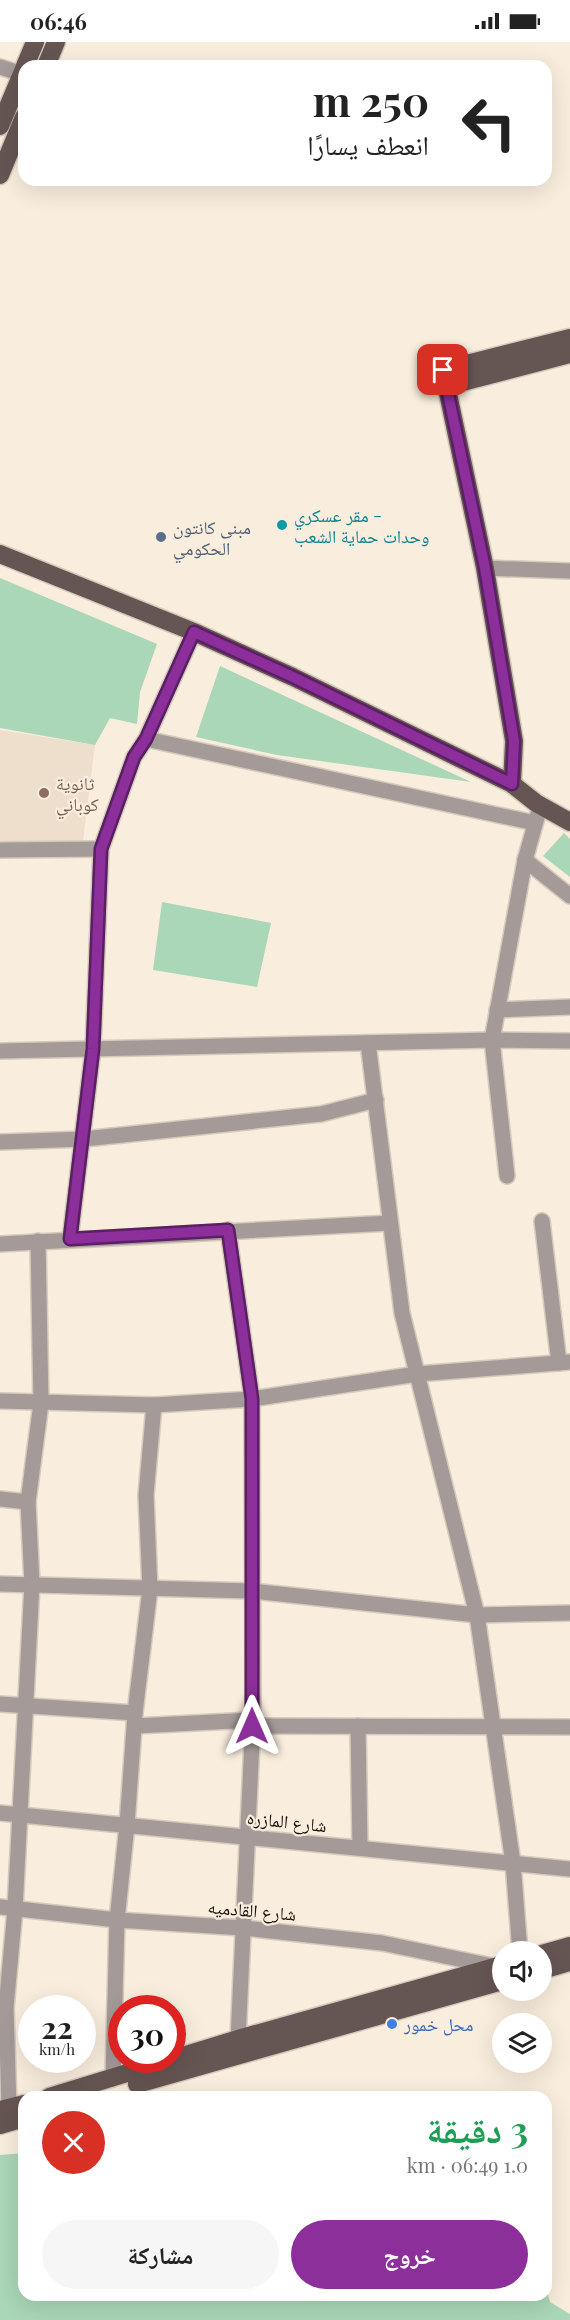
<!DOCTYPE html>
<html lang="ar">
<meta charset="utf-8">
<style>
:root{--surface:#fff;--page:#f6f6f6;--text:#222;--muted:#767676;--accent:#8c2f9a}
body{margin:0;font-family:"Playfair Display","Noto Naskh Arabic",serif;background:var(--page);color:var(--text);direction:rtl;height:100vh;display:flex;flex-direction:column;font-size:22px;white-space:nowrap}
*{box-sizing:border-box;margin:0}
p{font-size:20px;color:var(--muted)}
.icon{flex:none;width:33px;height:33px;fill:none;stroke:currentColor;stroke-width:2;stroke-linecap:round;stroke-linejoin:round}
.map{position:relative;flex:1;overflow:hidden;direction:ltr}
.sheet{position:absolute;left:18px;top:2049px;width:534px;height:210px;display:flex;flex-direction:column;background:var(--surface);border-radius:18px;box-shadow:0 6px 24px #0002;direction:rtl}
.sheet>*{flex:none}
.top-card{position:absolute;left:18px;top:18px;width:534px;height:126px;border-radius:18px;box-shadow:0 6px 24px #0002;direction:rtl;background:#fff;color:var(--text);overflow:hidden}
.buttons{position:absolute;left:492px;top:1899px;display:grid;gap:12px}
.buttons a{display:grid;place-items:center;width:60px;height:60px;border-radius:50%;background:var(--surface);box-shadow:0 6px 24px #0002;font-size:30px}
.speed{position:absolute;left:18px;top:1953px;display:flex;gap:12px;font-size:30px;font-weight:700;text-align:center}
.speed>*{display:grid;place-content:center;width:78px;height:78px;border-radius:50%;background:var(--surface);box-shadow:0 6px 24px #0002;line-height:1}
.speed small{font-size:15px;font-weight:400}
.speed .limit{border:9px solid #d22;background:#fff;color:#111}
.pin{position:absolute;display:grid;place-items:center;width:51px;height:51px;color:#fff;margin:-26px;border-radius:12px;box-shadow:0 3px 9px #0006}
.me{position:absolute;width:66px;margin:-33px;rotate:0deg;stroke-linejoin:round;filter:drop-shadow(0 0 4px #0008)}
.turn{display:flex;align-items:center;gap:21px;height:126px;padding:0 24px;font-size:27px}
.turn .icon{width:78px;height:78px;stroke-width:2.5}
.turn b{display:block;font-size:42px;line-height:51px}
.round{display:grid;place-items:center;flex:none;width:63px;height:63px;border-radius:32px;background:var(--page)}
.head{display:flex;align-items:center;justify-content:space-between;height:102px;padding:0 24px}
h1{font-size:36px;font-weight:700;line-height:45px;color:#1e9e55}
.primary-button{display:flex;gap:12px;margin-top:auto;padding:12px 24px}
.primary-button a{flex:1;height:69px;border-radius:36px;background:var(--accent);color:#fff;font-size:24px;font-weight:700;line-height:69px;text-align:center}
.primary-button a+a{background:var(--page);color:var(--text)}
.status{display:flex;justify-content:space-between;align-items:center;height:42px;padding:0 30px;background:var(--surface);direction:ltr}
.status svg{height:16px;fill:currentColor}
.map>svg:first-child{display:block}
.education{fill:#eedecc}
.green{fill:#a9d7b7}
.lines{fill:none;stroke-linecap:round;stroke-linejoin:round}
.minor-casing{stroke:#d5cabc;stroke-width:18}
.major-casing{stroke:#d5cabc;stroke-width:21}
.minor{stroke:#a49b99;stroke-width:15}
.major{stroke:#665653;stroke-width:18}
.route-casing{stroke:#5b1f64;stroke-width:15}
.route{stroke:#8c2f9a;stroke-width:10}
.culture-dot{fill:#0f9aa8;stroke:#f9eddd;stroke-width:2}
.service-dot{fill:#5c6f8a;stroke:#f9eddd;stroke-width:2}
.education-dot{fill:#8d6e63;stroke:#f9eddd;stroke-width:2}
.shop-dot{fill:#3f7fe0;stroke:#f9eddd;stroke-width:2}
.labels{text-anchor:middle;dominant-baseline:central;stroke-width:4.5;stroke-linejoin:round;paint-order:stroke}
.culture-label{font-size:18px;fill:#0d838f;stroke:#f9eddd;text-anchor:start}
.service-label{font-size:18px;fill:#4e5e75;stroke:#f9eddd;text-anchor:start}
.education-label{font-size:18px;fill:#785e54;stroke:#f9eddd;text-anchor:start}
.street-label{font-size:18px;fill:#17130d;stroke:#f9eddd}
.shop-label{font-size:18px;fill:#366cbe;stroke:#f9eddd;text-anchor:start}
</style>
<div class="status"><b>06:46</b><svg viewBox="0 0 49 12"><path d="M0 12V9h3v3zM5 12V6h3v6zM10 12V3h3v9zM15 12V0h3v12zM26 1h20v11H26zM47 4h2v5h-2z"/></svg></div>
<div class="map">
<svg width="570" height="2278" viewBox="0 0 570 2278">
<rect width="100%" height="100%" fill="#f9eddd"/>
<path class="education" d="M 0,688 L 95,703 L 83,799 L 0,799 Z"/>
<g class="green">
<path d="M 0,536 L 157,602 L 140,650 L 137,682 L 110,676 L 95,703 L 0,686 Z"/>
<path d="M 220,624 L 471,740 L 277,713 L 196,695 Z"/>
<path d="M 564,791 L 570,797 L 570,835 L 543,814 Z"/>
<path d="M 162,860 L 271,881 L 257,945 L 153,928 Z"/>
<path d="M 24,2111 L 24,2253 L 546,2253 L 546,2246 L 550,2260 L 570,2272 L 570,2278 L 0,2278 L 0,2113 Z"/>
</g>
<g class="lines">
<g class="minor-casing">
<g id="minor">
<path d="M 0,25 L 22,32"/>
<path d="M 485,526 L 570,529"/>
<path d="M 146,697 L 194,590"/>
<path d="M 0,808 L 101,807"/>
<path d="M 525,818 L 570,854"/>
<path d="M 497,968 L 570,965"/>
<path d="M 368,1001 L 402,1271 L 477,1573 L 513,1821 L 520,1910"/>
<path d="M 0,1009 L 492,998 L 570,999"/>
<path d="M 0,1100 L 84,1097 L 321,1072 L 376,1058"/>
<path d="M 507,1134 L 492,998 L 525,818 L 538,772"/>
<path d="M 542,1179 L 559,1321"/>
<path d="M 228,1188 L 252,1357 L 253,1678 L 238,1997 L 236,2008"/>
<path d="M 70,1197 L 93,1007 L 101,807 L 134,715 L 146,697 L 535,781"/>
<path d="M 0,1202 L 390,1181"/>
<path d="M 0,1359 L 154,1363 L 252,1357 L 417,1332 L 570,1320"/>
<path d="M 0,1457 L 28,1460"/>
<path d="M 0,1542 L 251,1549 L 477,1573 L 570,1571"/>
<path d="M 0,1662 L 135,1671"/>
<path d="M 135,1684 L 253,1678"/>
<path d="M 252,1684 L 570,1685"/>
<path d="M 358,1684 L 360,1806"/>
<path d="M 0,1771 L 570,1827"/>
<path d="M 0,1865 L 117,1878 L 244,1886 L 382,1901 L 497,1925"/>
<path d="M 113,2037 L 117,1878 L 127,1783 L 135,1671 L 150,1547 L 146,1453 L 154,1363"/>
<path d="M 3,2075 L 9,2066 L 6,1966 L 15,1867 L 32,1542 L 28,1460 L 41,1361 L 38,1199"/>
</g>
</g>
<g class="major-casing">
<g id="major">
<path d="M 25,24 L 35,0"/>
<path d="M 46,24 L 56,0"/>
<path d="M 0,84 L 24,27"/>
<path d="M 0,133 L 24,75"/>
<path d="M 447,344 L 570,312"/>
<path d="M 0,512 L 194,590 L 293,635 L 512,742 L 536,761 L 570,780"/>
<path d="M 512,742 L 514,699 L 485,526 L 443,328 L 570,296"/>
<path d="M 542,1912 L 570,1904"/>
<path d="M 542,1928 L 570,1920"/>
<path d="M 137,2042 L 502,1939"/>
<path d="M 49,2055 L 238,1997 L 502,1923"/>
<path d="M 0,2068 L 24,2062"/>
<path d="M 0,2083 L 24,2076"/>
</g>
</g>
<use href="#minor" class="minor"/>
<use href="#major" class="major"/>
</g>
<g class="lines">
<g class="route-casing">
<path id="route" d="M 252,1684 L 252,1357 L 228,1188 L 70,1197 L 93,1007 L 101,807 L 134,715 L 146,697 L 194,590 L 293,635 L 512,742 L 514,699 L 485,526 L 443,328"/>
</g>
<use href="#route" class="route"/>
</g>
<circle class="culture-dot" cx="282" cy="483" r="6"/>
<circle class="service-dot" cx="161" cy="495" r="6"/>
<circle class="education-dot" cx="44" cy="751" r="6"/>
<circle class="shop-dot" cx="392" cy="1982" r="6"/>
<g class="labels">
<g class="culture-label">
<text x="294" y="473">مقر عسكري -<tspan x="294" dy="21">وحدات حماية الشعب</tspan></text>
</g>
<g class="service-label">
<text x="173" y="485">مبنى كانتون<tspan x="173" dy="21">الحكومي</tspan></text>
</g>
<g class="education-label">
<text x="56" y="741">ثانوية<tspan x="56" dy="21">كوباني</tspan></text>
</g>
<g class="street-label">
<text transform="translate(287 1779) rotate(6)">شارع المازره</text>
<text transform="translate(252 1868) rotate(5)">شارع القادميه</text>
</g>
<g class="shop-label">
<text x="404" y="1982">محل خمور</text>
</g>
</g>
</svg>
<div class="buttons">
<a><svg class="icon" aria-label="sound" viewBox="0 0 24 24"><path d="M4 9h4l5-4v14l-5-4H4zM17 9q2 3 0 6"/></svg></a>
<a><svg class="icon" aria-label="layers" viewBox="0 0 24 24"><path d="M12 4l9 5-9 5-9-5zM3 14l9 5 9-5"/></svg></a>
</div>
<div class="speed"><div>22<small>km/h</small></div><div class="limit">30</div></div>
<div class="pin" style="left:443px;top:328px;background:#d93025"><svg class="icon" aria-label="arrive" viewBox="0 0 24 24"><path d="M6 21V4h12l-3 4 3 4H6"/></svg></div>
<svg class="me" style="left:252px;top:1684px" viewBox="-20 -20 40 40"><path d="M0-17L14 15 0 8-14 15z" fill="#8c2f9a" stroke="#fff" stroke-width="4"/></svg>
<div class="top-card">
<div class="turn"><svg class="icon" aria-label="left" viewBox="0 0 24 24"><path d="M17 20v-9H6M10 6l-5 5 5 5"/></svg><div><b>250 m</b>انعطف يسارًا</div></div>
</div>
<section class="sheet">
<div class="head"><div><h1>3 دقيقة</h1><p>1.0 km · 06:49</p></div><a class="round" style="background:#d93025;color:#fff"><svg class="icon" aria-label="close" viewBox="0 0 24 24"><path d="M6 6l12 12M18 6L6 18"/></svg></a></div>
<div class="primary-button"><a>خروج</a><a>مشاركة</a></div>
</section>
</div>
